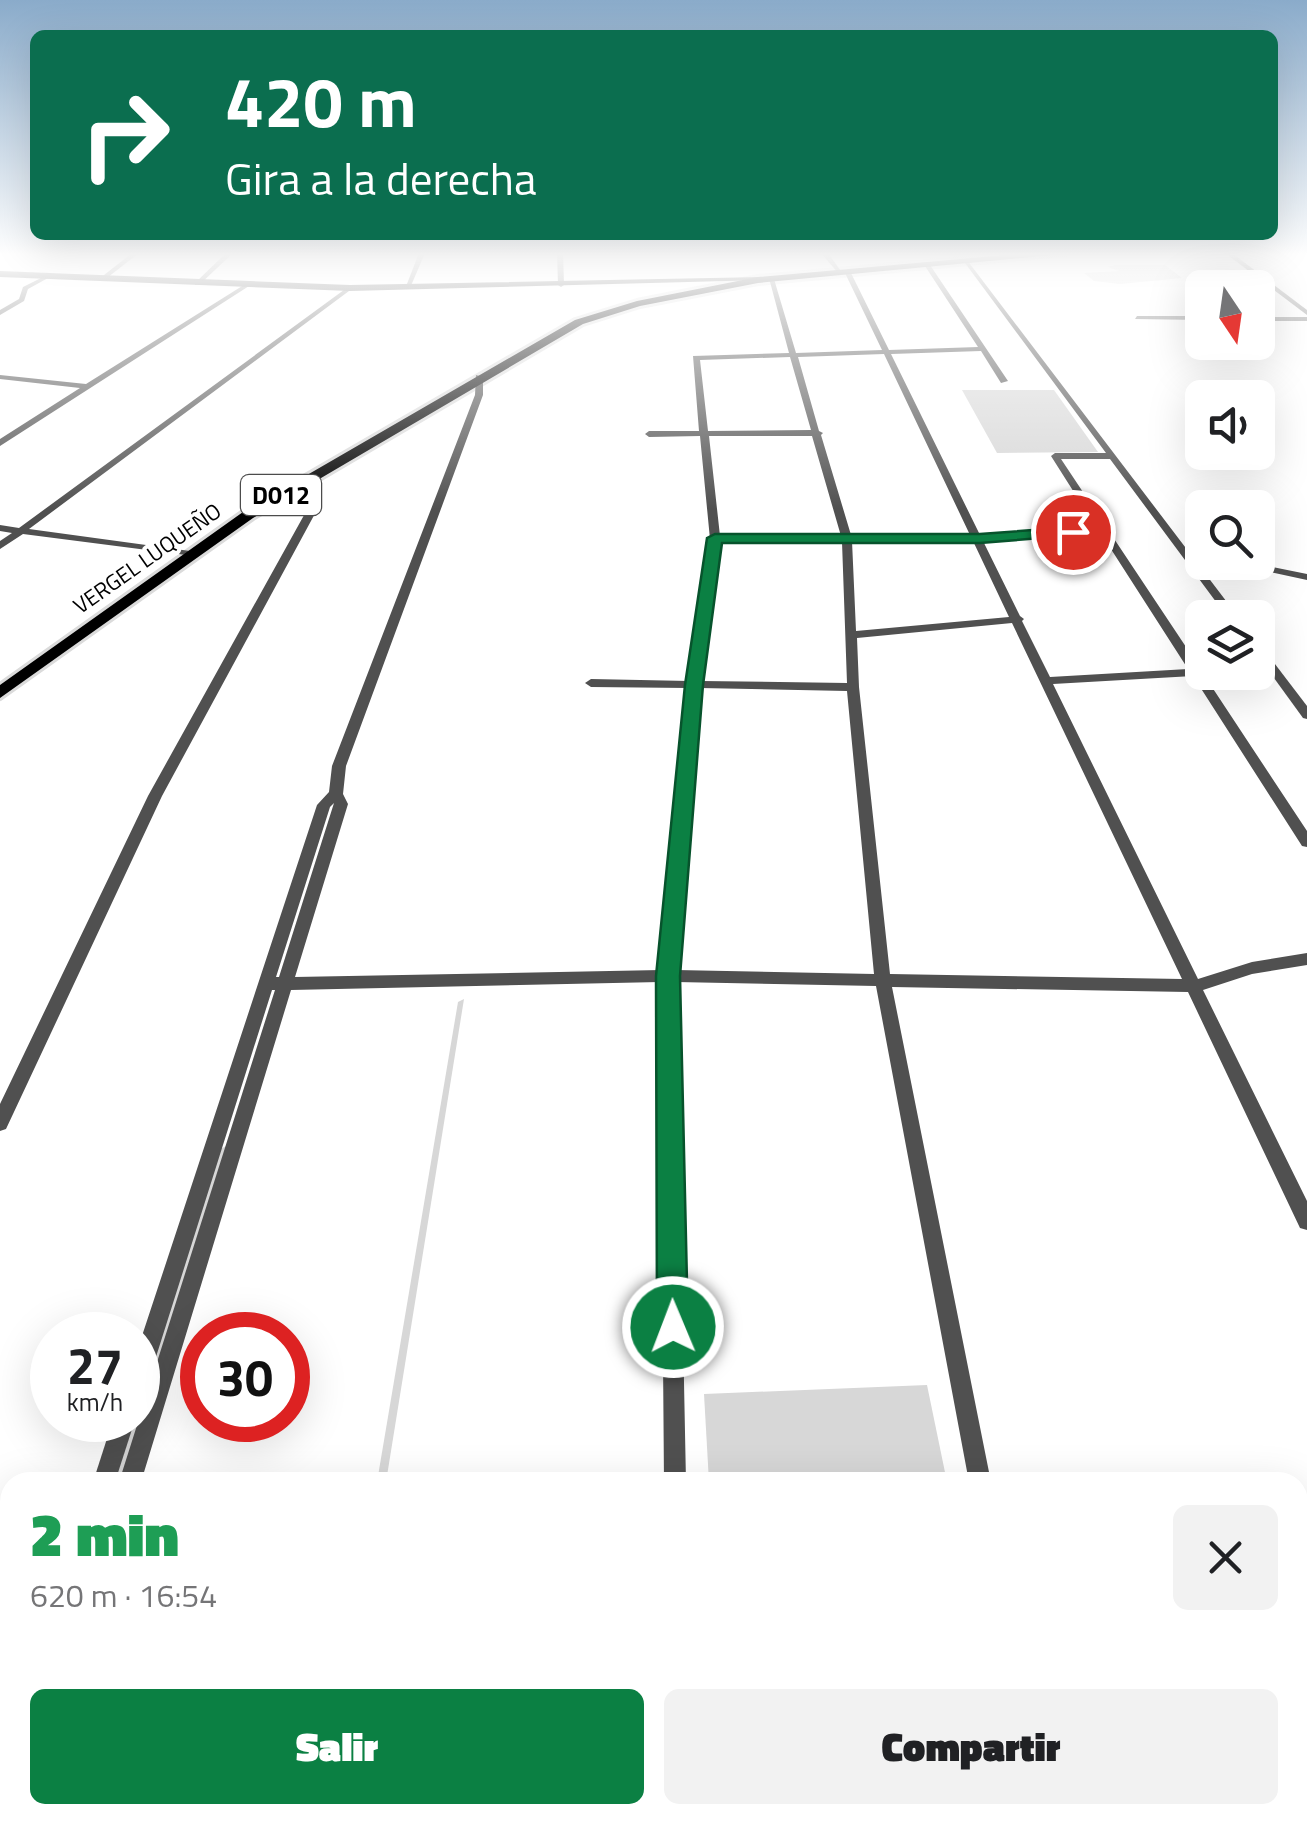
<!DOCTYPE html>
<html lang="es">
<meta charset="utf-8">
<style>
:root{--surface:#fff;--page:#f2f2f2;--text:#202124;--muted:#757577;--accent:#0b8043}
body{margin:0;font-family:"Titillium Web",sans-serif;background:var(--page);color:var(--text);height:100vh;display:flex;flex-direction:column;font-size:38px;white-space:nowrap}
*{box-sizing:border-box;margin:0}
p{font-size:32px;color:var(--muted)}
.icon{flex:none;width:55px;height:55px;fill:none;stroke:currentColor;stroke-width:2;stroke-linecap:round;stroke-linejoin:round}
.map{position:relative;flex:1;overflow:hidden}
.drawer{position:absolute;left:0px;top:1472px;width:1308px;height:352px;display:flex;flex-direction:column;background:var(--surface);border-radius:30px 30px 0 0;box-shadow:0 10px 40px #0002}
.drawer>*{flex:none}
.banner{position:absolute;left:30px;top:30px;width:1248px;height:210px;border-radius:15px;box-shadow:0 10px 40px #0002;background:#0b6e4f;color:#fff;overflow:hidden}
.needle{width:65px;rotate:167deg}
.fabs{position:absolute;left:1185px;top:270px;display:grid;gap:20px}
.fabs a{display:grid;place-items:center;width:90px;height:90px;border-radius:15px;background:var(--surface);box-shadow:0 10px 40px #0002;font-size:50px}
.speed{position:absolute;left:30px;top:1312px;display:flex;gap:20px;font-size:50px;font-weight:700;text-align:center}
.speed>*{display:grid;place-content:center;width:130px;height:130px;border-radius:50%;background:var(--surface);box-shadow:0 10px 40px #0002;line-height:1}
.speed small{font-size:25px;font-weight:400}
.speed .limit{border:15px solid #d22;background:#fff;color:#111}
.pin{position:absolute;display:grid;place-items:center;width:85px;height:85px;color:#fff;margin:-42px;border:5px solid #fff;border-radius:50%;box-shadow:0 2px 10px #0007}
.me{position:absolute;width:110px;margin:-55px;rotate:359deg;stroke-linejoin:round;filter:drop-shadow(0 0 8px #0008)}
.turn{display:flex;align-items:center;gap:35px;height:210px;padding:0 30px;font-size:45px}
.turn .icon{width:130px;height:130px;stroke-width:2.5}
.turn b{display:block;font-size:70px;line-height:85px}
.round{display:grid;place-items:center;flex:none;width:105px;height:105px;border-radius:15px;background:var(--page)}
.headline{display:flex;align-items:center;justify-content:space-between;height:170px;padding:0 30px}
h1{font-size:60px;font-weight:800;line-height:75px;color:#1e9e55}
.button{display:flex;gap:20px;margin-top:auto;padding:20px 30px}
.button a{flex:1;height:115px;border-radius:15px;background:var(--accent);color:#fff;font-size:40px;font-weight:800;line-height:115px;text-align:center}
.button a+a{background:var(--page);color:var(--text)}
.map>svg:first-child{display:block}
.green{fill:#d7d7d7}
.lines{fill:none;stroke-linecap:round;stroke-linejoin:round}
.stream{stroke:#9e9e9e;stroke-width:2.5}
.primary-casing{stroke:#dbdbdb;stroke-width:6}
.minor{fill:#505050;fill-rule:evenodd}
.secondary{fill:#1d1d1d;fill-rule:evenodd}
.primary{fill:#000;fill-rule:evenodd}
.route{fill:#0b8043;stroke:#07532c;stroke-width:2.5}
.labels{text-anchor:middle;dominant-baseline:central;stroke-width:8;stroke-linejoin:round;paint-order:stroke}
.far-street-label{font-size:22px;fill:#000;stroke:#fff}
.shield{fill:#fff;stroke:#4c4c4c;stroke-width:2.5}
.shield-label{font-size:25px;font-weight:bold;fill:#000}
</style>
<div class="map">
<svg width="1307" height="1823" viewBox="0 0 1307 1823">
<rect width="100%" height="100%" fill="#fff"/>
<g class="green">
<path d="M 1115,265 L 1165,265 L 1182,278 L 1120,284 L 1094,281 L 1084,273 L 1119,271 L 1108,267 Z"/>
<path d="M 962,390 L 1054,390 L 1098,452 L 997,453 Z"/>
<path d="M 464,999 L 386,1482 L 377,1482 L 458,1002 Z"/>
<path d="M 226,1146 L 122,1482 L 112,1482 L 132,1420 L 138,1420 L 138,1403 L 219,1150 Z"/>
<path d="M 927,1385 L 947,1482 L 709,1482 L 704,1394 Z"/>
</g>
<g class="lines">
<path class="stream" d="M 778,281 L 804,279"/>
<g class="primary-casing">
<path id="primary" d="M 1028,253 L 1073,253 L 758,283 L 640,306 L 583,324 L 253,518 L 0,698 L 0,685 L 243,512 L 575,320 L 637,301 L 758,277 Z"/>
</g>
<g class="minor">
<path d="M 132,253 L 139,253 L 103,281 L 99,281 L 99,279 Z"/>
<path d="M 226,253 L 233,253 L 199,285 L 195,285 L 195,283 Z"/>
<path d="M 419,253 L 425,253 L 410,288 L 405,289 Z"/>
<path d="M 557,253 L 563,253 L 564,285 L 561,287 L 558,285 Z"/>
<path d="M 821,253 L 828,253 L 843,274 L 839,274 Z"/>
<path d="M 1225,253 L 1232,253 L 1307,310 L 1307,315 Z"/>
<path d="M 967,260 L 1239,618 L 1228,618 L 1110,459 L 1061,459 L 1200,668 L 1206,672 L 1204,675 L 1307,831 L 1307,847 L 1302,846 L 1193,676 L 1053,684 L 1198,979 L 1252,962 L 1307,953 L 1307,965 L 1252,974 L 1203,990 L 1307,1201 L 1307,1230 L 1300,1228 L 1188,992 L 892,987 L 991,1482 L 969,1482 L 876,986 L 676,982 L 686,1482 L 664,1482 L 660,982 L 291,990 L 141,1482 L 119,1482 L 275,990 L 272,990 L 149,1379 L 146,1387 L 138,1390 L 138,1348 L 317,805 L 329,792 L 332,766 L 475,395 L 476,375 L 483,377 L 483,395 L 346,766 L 343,794 L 348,804 L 295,977 L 661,970 L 688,688 L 591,687 L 585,683 L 591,679 L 689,681 L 710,539 L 700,436 L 649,437 L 645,434 L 649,431 L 699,431 L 693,356 L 789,353 L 769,278 L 774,279 L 796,353 L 882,350 L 845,273 L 848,271 L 851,273 L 889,350 L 978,347 L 925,266 L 930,265 L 1008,381 L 1001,383 L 981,351 L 891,354 L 980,535 L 1096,527 L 1051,456 L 1055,453 L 1106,453 L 965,263 ZM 884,354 L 970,535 L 851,535 L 821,435 L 823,433 L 819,431 L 798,357 ZM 790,357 L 811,430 L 708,431 L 700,360 ZM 709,436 L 812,436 L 841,536 L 720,536 ZM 1100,532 L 1188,669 L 1050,677 L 1022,621 L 1024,619 L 1020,616 L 983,541 ZM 852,541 L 973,541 L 1009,617 L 856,631 ZM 720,542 L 842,542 L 847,683 L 701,681 ZM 1012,623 L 1182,979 L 890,974 L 859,687 L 857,638 ZM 700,688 L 847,691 L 874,974 L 676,970 ZM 334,803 L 279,977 L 276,977 L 330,807 Z"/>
<path d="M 43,277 L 48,278 L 28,289 L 24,301 L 0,315 L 0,310 L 19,299 L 23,287 Z"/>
<path d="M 247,283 L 249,286 L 0,446 L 0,439 L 80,388 L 0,379 L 0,375 L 86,384 Z"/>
<path d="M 348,287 L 353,288 L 29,529 L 190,551 L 194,552 L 194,556 L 23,534 L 0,549 L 0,541 L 12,533 L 0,531 L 0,525 L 19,528 Z"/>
<path d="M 1137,316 L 1202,316 L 1202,320 L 1135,319 Z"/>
<rect x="1258" y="317" width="49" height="4"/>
<path d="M 298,481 L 304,481 L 316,491 L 318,508 L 162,796 L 6,1129 L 0,1131 L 0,1104 L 148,796 L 308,508 L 308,494 L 298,485 Z"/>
<path d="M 1224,562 L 1248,562 L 1307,574 L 1307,580 Z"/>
<path d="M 1258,646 L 1262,647 L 1307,706 L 1307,719 L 1303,718 L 1258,656 Z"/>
<path d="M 113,1420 L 135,1420 L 115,1482 L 93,1482 Z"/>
<path d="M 10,1773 L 10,1815 L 16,1815 L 14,1823 L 0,1823 L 0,1778 Z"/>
<path d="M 19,1815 L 47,1815 L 45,1823 L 17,1823 Z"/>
<rect x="665" y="1815" width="28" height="8"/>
<path d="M 1030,1815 L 1058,1815 L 1060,1823 L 1032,1823 Z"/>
</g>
<path class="secondary" d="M 0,271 L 350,285 L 761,277 L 765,280 L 350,291 L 0,277 Z"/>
<use href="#primary" class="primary"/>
</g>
<linearGradient id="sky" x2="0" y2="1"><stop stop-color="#8aabca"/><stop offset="0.5" stop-color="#fff"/><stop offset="1" stop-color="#fff" stop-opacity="0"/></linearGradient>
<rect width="1307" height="509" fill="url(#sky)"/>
<path class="route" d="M 1073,527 L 1078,528 L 1078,535 L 980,543 L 722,543 L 703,685 L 680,976 L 688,1327 L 684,1338 L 673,1342 L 662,1338 L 657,1327 L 656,976 L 685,685 L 707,538 L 715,534 L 980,534 Z"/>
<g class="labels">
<g class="far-street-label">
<text transform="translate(147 558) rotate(-35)">VERGEL LUQUEÑO</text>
</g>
<rect class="shield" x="241" y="475" width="80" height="40" rx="8"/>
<g class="shield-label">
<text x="281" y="495">D012</text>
</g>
</g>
</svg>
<div class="fabs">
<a><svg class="needle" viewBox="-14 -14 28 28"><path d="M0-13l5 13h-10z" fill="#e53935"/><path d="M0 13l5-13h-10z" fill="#757577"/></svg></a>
<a><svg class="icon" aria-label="sound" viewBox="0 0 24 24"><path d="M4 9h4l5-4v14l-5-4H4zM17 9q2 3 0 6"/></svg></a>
<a><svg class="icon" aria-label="search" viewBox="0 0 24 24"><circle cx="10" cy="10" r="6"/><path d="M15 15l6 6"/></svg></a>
<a><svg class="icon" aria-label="layers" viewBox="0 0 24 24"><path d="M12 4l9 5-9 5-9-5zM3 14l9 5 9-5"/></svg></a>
</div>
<div class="speed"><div>27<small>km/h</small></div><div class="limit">30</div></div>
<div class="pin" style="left:1073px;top:532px;background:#d93025"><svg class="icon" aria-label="arrive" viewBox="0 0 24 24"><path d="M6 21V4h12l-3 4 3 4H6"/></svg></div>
<svg class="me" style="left:673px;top:1327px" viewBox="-20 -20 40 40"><circle r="17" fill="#0b8043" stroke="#fff" stroke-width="3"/><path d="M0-11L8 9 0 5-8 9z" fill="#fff"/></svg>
<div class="banner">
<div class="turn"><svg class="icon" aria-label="right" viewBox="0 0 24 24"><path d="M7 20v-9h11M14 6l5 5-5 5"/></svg><div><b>420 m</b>Gira a la derecha</div></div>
</div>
<section class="drawer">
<div class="headline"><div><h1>2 min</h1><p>620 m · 16:54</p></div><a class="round"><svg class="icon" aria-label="close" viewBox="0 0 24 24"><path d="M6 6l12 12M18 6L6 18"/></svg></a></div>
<div class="button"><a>Salir</a><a>Compartir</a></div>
</section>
</div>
